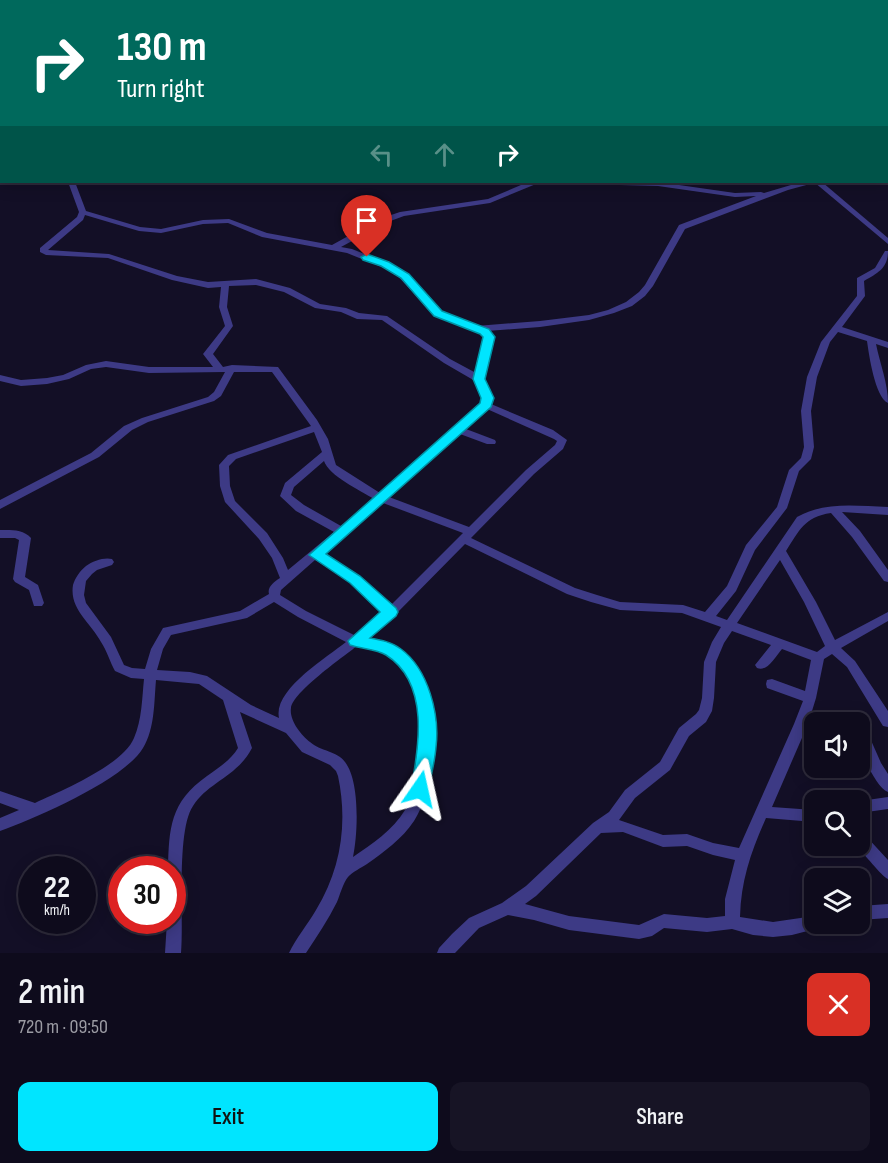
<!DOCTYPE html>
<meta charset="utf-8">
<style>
:root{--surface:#0e0b1c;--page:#171425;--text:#f1f3f6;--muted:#9b9ba3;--line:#2e2b3b;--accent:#00e5ff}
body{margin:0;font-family:"Sofia Sans Condensed",sans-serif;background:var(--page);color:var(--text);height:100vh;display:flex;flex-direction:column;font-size:22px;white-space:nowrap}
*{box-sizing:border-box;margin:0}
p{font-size:20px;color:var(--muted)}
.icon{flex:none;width:33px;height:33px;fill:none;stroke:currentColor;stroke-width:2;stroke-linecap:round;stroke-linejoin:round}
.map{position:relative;height:953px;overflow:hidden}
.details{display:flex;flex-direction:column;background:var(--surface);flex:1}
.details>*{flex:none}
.banner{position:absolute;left:0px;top:0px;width:888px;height:183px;box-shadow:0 3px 15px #0003,0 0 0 2px var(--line);background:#00695c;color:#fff;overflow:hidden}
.fabs{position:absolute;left:804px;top:712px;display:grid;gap:12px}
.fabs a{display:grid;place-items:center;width:66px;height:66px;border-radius:12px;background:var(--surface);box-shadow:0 3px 15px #0003,0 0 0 2px var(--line);font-size:30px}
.speed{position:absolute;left:18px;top:856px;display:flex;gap:12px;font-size:30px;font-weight:700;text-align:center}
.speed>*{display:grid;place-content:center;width:78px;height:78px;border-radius:50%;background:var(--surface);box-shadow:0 3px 15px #0003,0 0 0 2px var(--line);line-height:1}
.speed small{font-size:15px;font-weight:400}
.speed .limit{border:9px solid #d22;background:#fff;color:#111}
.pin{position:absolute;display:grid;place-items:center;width:51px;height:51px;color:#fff;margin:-62px -26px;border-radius:50% 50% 50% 0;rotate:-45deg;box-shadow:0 0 6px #0007}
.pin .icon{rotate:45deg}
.me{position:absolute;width:66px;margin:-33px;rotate:11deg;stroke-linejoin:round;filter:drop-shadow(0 0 4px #0008)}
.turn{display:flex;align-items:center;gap:21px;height:126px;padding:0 18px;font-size:27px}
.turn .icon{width:78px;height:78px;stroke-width:2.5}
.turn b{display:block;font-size:42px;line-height:51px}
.lanes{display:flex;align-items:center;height:57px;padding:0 18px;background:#0003;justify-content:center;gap:30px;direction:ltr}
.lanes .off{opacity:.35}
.round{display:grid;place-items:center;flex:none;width:63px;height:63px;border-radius:12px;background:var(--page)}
.summary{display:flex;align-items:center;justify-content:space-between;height:102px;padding:0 18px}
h1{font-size:36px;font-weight:600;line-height:45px}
.action{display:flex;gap:12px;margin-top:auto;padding:12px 18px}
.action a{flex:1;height:69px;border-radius:12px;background:var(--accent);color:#111;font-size:24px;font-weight:600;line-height:69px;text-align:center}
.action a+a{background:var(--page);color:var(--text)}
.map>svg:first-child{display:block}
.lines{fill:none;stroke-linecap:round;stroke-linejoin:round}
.minor{fill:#3d3a85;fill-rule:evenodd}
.route{fill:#00e5ff;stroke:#0095a6;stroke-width:1.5}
</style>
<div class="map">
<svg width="888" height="953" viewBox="0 0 888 953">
<rect width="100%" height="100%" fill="#130f26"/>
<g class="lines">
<g class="minor">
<path d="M 132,0 L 141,0 L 128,2 Z"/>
<path d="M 309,0 L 318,2 L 311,2 Z"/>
<rect x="571" y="0" width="6" height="2"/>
<path d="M 618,0 L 624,0 L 625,2 L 619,2 Z"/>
<path d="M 724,0 L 730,0 L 731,2 L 725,2 Z"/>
<path d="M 863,0 L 870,0 L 871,2 L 865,2 Z"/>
<path d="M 886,6 L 888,6 L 888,10 L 886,9 Z"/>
<path d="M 886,35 L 888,36 L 888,40 L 886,39 Z"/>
<path d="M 2,67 L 2,72 L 0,73 L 0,68 Z"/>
<rect x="886" y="77" width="2" height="4"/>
<rect x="0" y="105" width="2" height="4"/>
<path d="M 886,115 L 888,116 L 888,120 L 886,120 Z"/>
<rect x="886" y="144" width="2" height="4"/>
<path d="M 68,182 L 75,182 L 86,211 L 140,227 L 161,229 L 203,220 L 229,219 L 267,233 L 332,245 L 379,219 L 400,212 L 488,199 L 528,182 L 536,182 L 536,184 L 490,203 L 404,216 L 385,223 L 341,247 L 352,249 L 400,268 L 441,312 L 476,326 L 540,321 L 589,315 L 608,310 L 626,302 L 639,292 L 645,285 L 679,225 L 756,196 L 735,197 L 658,186 L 582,184 L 579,182 L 658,182 L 735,193 L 761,192 L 764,193 L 801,182 L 810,182 L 810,184 L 788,190 L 685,229 L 653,286 L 645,296 L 632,306 L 614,313 L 589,320 L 540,327 L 487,331 L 491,334 L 493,340 L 484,379 L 493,398 L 491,404 L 553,430 L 567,440 L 563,449 L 534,474 L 471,538 L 575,588 L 597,595 L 620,602 L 683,605 L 705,612 L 727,586 L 746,545 L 777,507 L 789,470 L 801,458 L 804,447 L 801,411 L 807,377 L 821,342 L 857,296 L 857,278 L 875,268 L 885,251 L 888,251 C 888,268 878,273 864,281 L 865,296 L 842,327 L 888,342 L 888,348 L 876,344 C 880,364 888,383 888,403 C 875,397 869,355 867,341 L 838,332 L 830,342 L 817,377 L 811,411 L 814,447 L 811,459 L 799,471 L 787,508 L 755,550 L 736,591 L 716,616 L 727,620 L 797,517 C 826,501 856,506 888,507 L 888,515 L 842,512 L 860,531 L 888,570 L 888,582 L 884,581 L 852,537 L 831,513 C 804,517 799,531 786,551 L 816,602 L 835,640 L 888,612 L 888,621 L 841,648 L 855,661 L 888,711 L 888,727 L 883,726 L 847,667 L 832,654 L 824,659 L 816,698 L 808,724 L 772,807 L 814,810 L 814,822 L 766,818 C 751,852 741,880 740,917 L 773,922 L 814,916 L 814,924 L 821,924 L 819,928 L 792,935 L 773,937 L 753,935 L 732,929 L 707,932 L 664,928 L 652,936 L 639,939 L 569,930 L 534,920 L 508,915 L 479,928 L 455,953 L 437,953 L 439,948 L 452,934 L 469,918 L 502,903 L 526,886 L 593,823 L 609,812 L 625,790 L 660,762 L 679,728 L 696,714 L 699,710 L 702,698 L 704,662 L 712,642 L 721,627 L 682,613 L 620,610 L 591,602 L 567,594 L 465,544 L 395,615 L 366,639 C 378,642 394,644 404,653 C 444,690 441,778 414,821 C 402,839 384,852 367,864 C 361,868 352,872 348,877 C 343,883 340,895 337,902 C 328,920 317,936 306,953 L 289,953 C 296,938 308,924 316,910 C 341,869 348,823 338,776 L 336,771 L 330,765 L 302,752 L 286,733 L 240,712 L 252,748 C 237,777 208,782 193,806 C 176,831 184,918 181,953 L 165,953 L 167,921 L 172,921 L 172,870 L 168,870 C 169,828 170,802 207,776 C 218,768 231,760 238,748 L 223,700 L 199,684 L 156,680 C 154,702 155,728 143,748 C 124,780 36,818 0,831 L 0,818 L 19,810 L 0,803 L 0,791 L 35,803 C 61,791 123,765 134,738 C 142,720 142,698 144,679 L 131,678 L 115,671 C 110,662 107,651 101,642 C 91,623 69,609 73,585 C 75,578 80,571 86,566 C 93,561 104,557 112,559 L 114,562 L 112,565 L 97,570 L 92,574 L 86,581 L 84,595 L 86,603 L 111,637 L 124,665 L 132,668 L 145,669 L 151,649 L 163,628 L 240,611 L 269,594 C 267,587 274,582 280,578 L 272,558 L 259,539 L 225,502 L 220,486 L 219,465 L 228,455 L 311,426 L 272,372 L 234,372 L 221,396 L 214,401 L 148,422 L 132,430 L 99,457 L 0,509 L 0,500 L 91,453 L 124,426 L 142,418 L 208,397 L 214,392 L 225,372 L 149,373 L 106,367 L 91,369 L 69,379 L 47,384 L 21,386 L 0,381 L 0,375 L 21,380 L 47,378 L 63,375 L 86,365 L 106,361 L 149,367 L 213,367 L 203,354 L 225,326 L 219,307 L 221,287 L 208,288 L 172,280 L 108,258 L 46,255 L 40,252 L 40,248 L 77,217 L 79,212 ZM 85,215 L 139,231 L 161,233 L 203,224 L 228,223 L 262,237 L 347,253 L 394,272 L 435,316 L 483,335 L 483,340 L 476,373 L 450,359 L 387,316 L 359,313 L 346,308 L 320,304 L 290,288 L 256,279 L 208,282 L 177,276 L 109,254 L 48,250 L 83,220 ZM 256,285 L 284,292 L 315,308 L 341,312 L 357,319 L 382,320 L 444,363 L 475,381 L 483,398 L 481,404 L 380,493 L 336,465 L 328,439 L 317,420 L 278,367 L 232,365 L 223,367 L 213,354 L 233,326 L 227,307 L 229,286 ZM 487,409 L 554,439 L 557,441 L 555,445 L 526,470 L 469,527 L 389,497 L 460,434 L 487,444 L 495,444 L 496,442 L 495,440 L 466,429 ZM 314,432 L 322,452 L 285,483 L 280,496 L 296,511 L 334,532 L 288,570 L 283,558 L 267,533 L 235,501 L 230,486 L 229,466 L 236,459 ZM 324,461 C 329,476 360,490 374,499 L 341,526 L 304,505 L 291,495 L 294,487 ZM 383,503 L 463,533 L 391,605 L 359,576 L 323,554 ZM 315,560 L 351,582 L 383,612 L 354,635 L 306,611 L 280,595 L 281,590 ZM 780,560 L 804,602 L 825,646 L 817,652 L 737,623 ZM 274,602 L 298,617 L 346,642 C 326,658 273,690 279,718 L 251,705 L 207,676 L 190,672 L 157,670 L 163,649 L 171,635 L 247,618 ZM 732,631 L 771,645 L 755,665 L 757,668 C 768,672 775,657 782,649 L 811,660 L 805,691 L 772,679 L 767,680 L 766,684 L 767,688 L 803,701 L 794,724 L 739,848 L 713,843 L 687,834 L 663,835 L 619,820 L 635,798 L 670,770 L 689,736 L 706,722 L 712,711 L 714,698 L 716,662 L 724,643 ZM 357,646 C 370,650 386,651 396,661 C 429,693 427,773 405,810 C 393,830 372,844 353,857 C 358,834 360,781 345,762 C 337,751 320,751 310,742 C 301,735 289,720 291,708 C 293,692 343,657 357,646 ZM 623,832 L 663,847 L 687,846 L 713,855 L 735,860 L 725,899 L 725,916 L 707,918 L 664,914 L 639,925 L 569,916 L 525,904 L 536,896 L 601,833 Z"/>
<path d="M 814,182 L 822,182 L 888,238 L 888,244 Z"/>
<path d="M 0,530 C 11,530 23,529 31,538 L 25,577 L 38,585 L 44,603 L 42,606 L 34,606 L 29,590 L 15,582 L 13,579 L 19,540 L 15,538 L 0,538 Z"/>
<path d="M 860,728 L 866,729 L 881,763 L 888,774 L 888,792 C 877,788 864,759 860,747 C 859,742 860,734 860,728 Z"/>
<path d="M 888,797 L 888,809 L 860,813 L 860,801 Z"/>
<path d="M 860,834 L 865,835 L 888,860 L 888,879 C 881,876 864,853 856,846 L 860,846 Z"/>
<path d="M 888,904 L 888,918 L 860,920 L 860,906 Z"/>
</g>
</g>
<path class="route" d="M 367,254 L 389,262 L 409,274 L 442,311 L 489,329 L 495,337 L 485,379 L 494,398 L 491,407 L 326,554 L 360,576 L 396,608 L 398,612 L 396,616 L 370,638 C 381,640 392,642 401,649 C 428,669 440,714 436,747 C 435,761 431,775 429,789 L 426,794 L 420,796 L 413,794 L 411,789 C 419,747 430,683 386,655 C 376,649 362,649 350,645 L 348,641 L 380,612 L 350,583 L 309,555 L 480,403 L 481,398 L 473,379 L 483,337 L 480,334 L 434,316 L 401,278 L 381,266 L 363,260 L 361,257 Z"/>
</svg>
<div class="fabs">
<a><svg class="icon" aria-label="sound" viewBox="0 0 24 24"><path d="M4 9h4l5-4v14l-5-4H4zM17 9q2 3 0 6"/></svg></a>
<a><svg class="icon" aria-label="search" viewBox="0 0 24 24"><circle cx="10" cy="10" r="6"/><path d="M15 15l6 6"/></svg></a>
<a><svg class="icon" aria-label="layers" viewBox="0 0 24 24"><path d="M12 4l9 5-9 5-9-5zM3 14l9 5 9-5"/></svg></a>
</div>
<div class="speed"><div>22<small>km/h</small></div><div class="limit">30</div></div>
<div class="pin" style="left:367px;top:257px;background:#d93025"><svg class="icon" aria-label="arrive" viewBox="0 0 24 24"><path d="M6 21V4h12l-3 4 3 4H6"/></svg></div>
<svg class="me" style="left:420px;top:789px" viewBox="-20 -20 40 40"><path d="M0-17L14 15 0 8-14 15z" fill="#00e5ff" stroke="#fff" stroke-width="4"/></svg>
<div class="banner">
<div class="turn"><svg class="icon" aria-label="right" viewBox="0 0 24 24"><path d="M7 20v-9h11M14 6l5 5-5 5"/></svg><div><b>130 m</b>Turn right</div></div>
<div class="lanes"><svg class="icon off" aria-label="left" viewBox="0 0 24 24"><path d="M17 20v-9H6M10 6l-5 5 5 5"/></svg><svg class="icon off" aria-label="ahead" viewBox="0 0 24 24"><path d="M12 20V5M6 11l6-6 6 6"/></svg><svg class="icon" aria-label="right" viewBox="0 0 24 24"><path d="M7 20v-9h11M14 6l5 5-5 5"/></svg></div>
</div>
</div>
<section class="details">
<div class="summary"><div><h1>2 min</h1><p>720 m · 09:50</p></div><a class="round" style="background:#d93025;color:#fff"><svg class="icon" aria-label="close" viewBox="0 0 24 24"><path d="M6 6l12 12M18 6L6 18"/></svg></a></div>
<div class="action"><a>Exit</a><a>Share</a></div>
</section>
